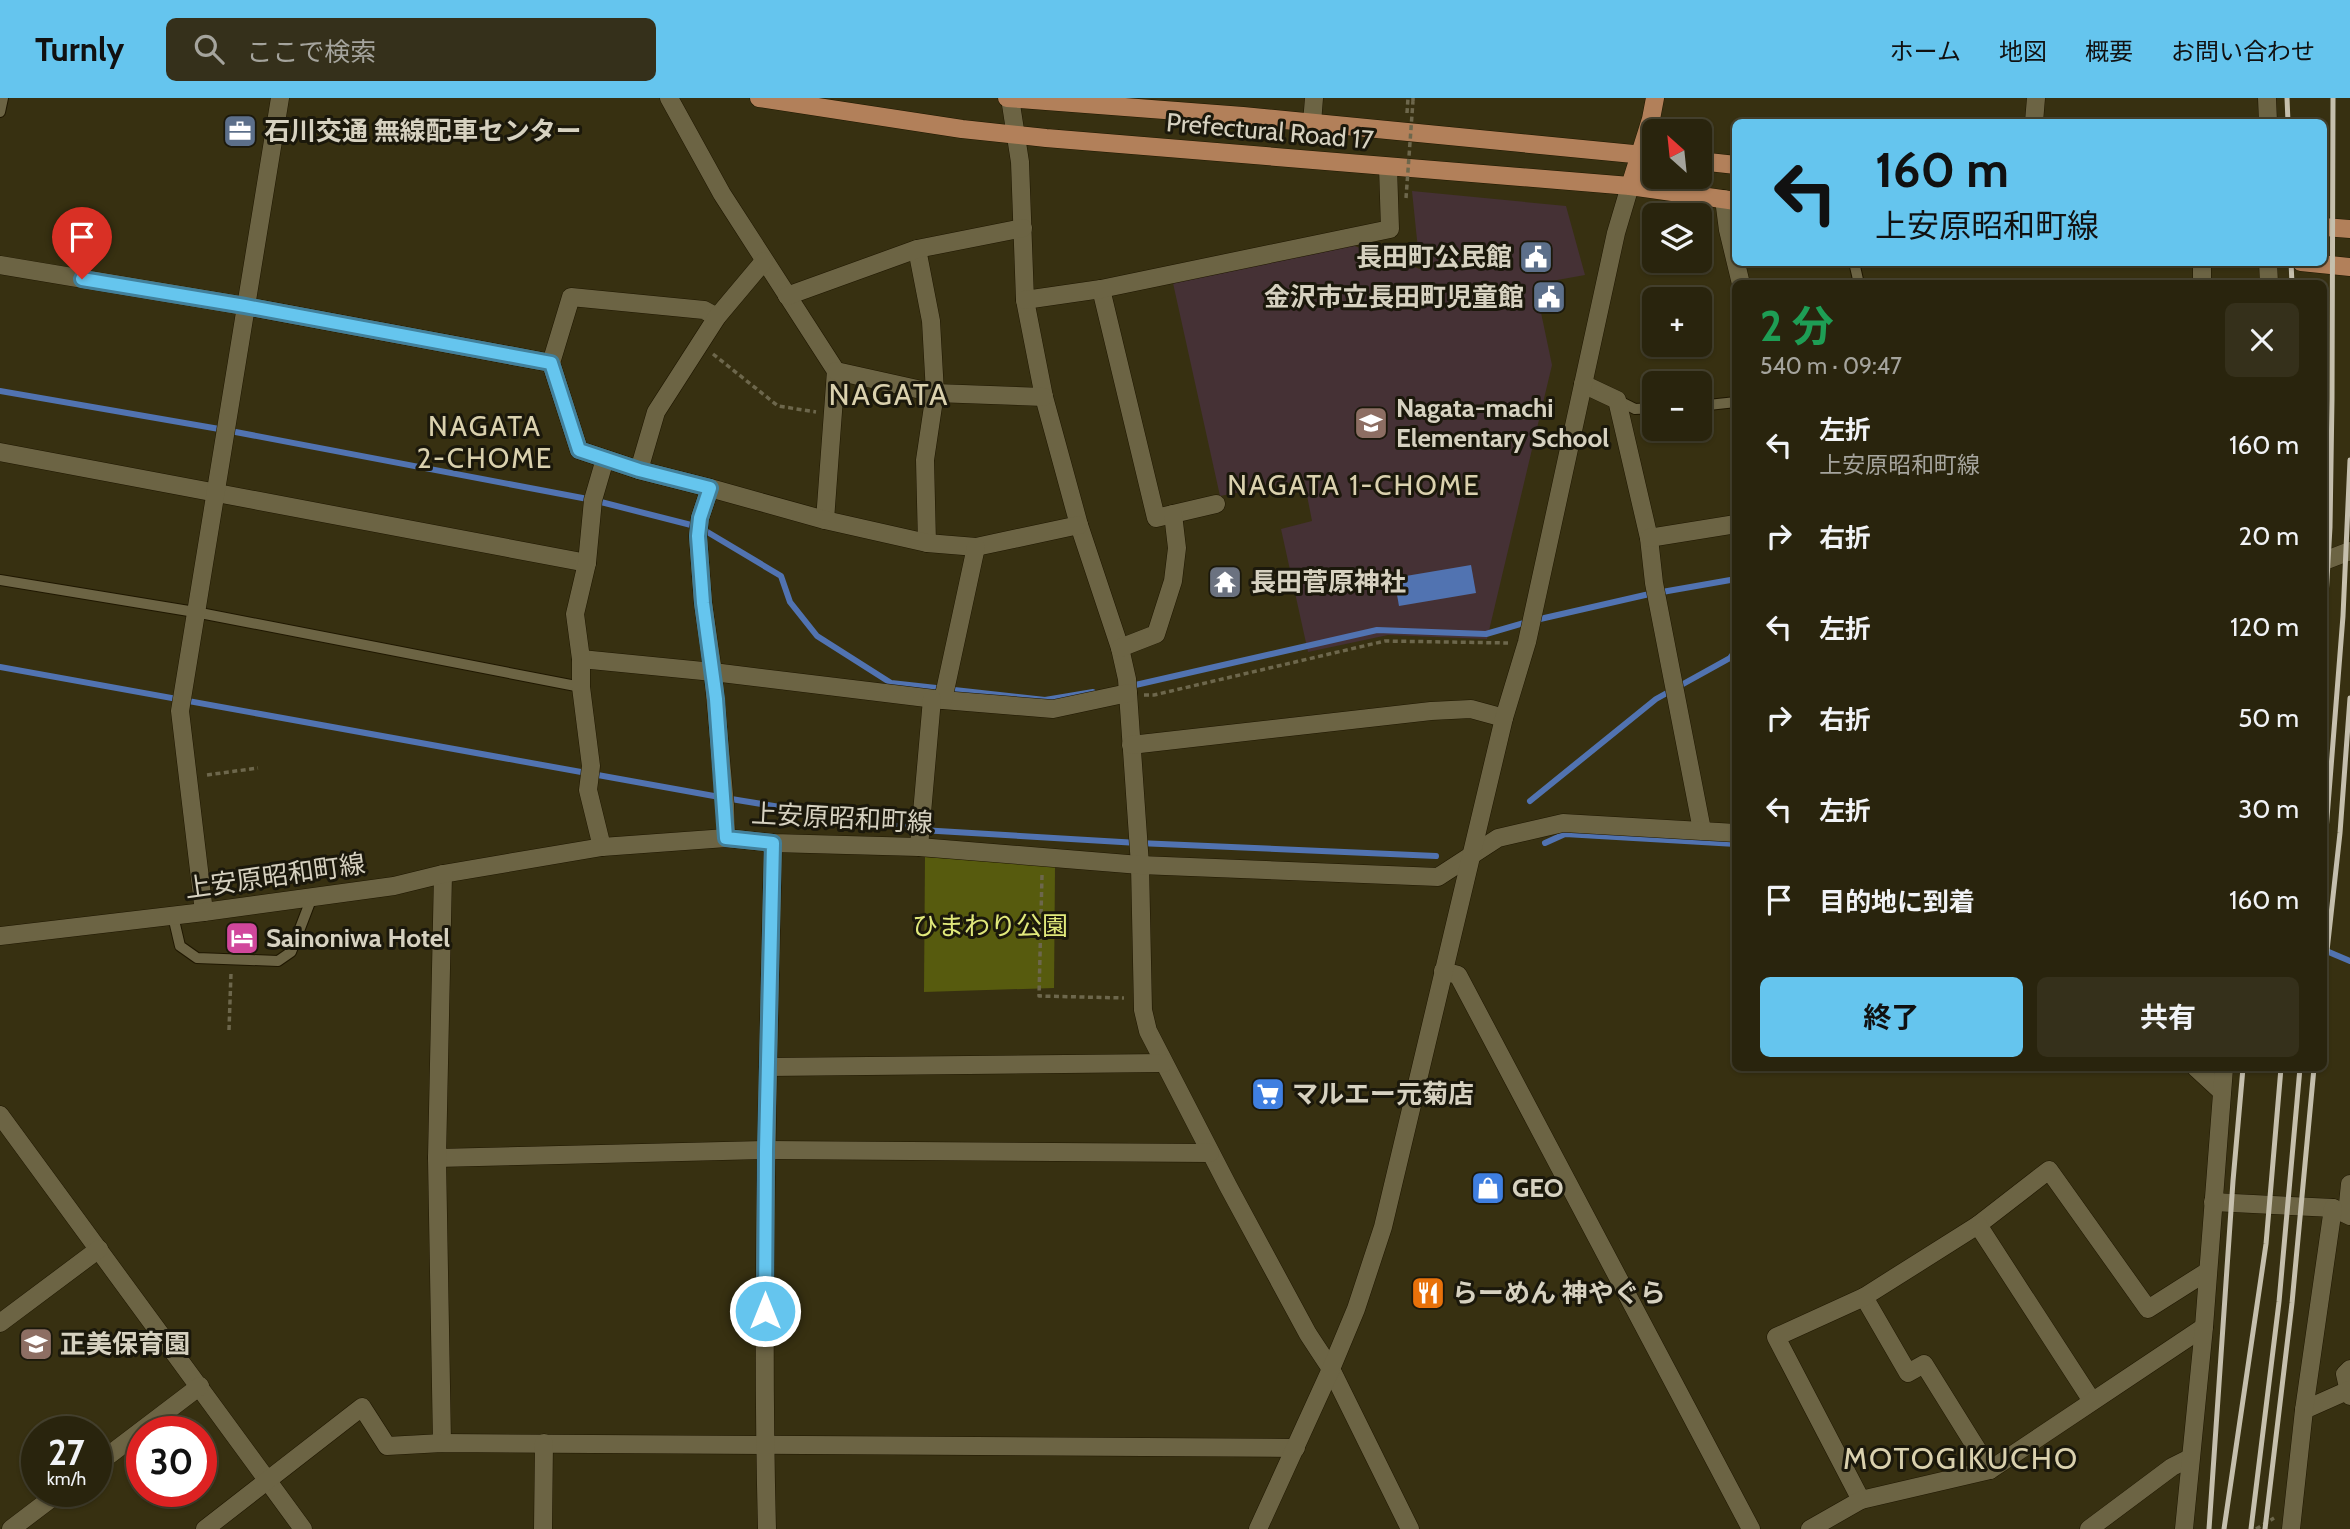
<!DOCTYPE html>
<html lang="ja">
<meta charset="utf-8">
<style>
:root{--surface:#29240d;--page:#35301b;--text:#f1f3f6;--muted:#a5a49d;--line:#45412e;--accent:#65c5ee}
body{margin:0;font-family:Cabin,"Noto Sans JP",sans-serif;background:var(--page);color:var(--text);height:100vh;display:flex;flex-direction:column;font-size:26px;white-space:nowrap}
*{box-sizing:border-box;margin:0}
p{font-size:23px;color:var(--muted)}
.icon{flex:none;width:38px;height:38px;fill:none;stroke:currentColor;stroke-width:2;stroke-linecap:round;stroke-linejoin:round}
.map{position:relative;flex:1;overflow:hidden}
.details{position:absolute;left:1732px;top:182px;width:595px;height:791px;display:flex;flex-direction:column;background:var(--surface);border-radius:10px;box-shadow:0 2px 5px #0004,0 0 0 2px var(--line)}
.details>*{flex:none}
.top-card{position:absolute;left:1732px;top:21px;width:595px;height:147px;border-radius:10px;box-shadow:0 2px 5px #0004,0 0 0 2px var(--line);background:#65c5ee;color:#111;overflow:hidden}
.needle{width:46px;rotate:333deg}
.tools{position:absolute;left:1642px;top:21px;display:grid;gap:14px}
.tools a{display:grid;place-items:center;width:70px;height:70px;border-radius:10px;background:var(--surface);box-shadow:0 2px 5px #0004,0 0 0 2px var(--line);font-size:35px}
.speed{position:absolute;left:21px;top:1318px;display:flex;gap:14px;font-size:35px;font-weight:700;text-align:center}
.speed>*{display:grid;place-content:center;width:91px;height:91px;border-radius:50%;background:var(--surface);box-shadow:0 2px 5px #0004,0 0 0 2px var(--line);line-height:1}
.speed small{font-size:18px;font-weight:400}
.speed .limit{border:10px solid #d22;background:#fff;color:#111}
.pin{position:absolute;display:grid;place-items:center;width:60px;height:60px;color:#fff;margin:-72px -30px;border-radius:50% 50% 50% 0;rotate:-45deg;box-shadow:0 0 7px #0007}
.pin .icon{rotate:45deg}
.me{position:absolute;width:77px;margin:-38px;rotate:0deg;stroke-linejoin:round;filter:drop-shadow(0 0 5px #0008)}
.turn{display:flex;align-items:center;gap:24px;height:147px;padding:0 28px;font-size:32px}
.turn .icon{width:91px;height:91px;stroke-width:2.5}
.turn b{display:block;font-size:49px;line-height:60px}
.round{display:grid;place-items:center;flex:none;width:74px;height:74px;border-radius:10px;background:var(--page)}
.overview{display:flex;align-items:center;justify-content:space-between;height:119px;padding:0 28px}
h1{font-size:42px;font-weight:700;line-height:52px;color:#1e9e55}
.action{display:flex;gap:14px;margin-top:auto;padding:14px 28px}
.action a{flex:1;height:80px;border-radius:10px;background:var(--accent);color:#111;font-size:28px;font-weight:700;line-height:80px;text-align:center}
.action a+a{background:var(--page);color:var(--text)}
ul{padding:0;list-style:none}
li{display:flex;align-items:center;gap:21px;height:91px;padding:0 28px}
li div{flex:1}
li b{display:block;font-size:26px}
li em{font-style:normal}
header{display:flex;align-items:center;gap:42px;box-sizing:border-box;height:98px;padding:0 35px;background:var(--accent);color:#111}
header strong{font-size:33px}
nav{display:flex;gap:38px;margin-inline-start:auto;font-size:24px}
.search{width:490px;height:63px;background:var(--page);display:flex;align-items:center;gap:18px;box-sizing:border-box;padding:0 24px;border-radius:10px;color:var(--muted);font-size:26px}
.map>svg:first-child{display:block}
.education{fill:#453135}
.green{fill:#575b0e}
.water{fill:#5173b1}
.lines{fill:none;stroke-linecap:round;stroke-linejoin:round}
.stream{stroke:#5173b1;stroke-width:6}
.lane-casing{stroke:#1f1700;stroke-width:12}
.street-casing{stroke:#1f1700;stroke-width:19}
.secondary-casing{stroke:#1f1700;stroke-width:19}
.primary-casing{stroke:#1f1700;stroke-width:19}
.path{stroke:#6d674c;stroke-width:3.5;stroke-dasharray:5 3.5;stroke-linecap:butt}
.lane{stroke:#6c6444;stroke-width:10}
.street{stroke:#6c6444;stroke-width:18}
.secondary{stroke:#6c6444;stroke-width:18}
.primary{stroke:#b2805a;stroke-width:18}
.rail{stroke:#c5bfad;stroke-width:5}
.path-bridge{stroke:#6d674c;stroke-width:3.5;stroke-dasharray:5 3.5;stroke-linecap:butt}
.route-casing{stroke:#42809b;stroke-width:18}
.route{stroke:#65c5ee;stroke-width:12}
.labels{text-anchor:middle;dominant-baseline:central;stroke-width:6;stroke-linejoin:round;paint-order:stroke}
.poi-label{font-size:26px;font-weight:bold;fill:#d6d1c0;stroke:#1b180b;text-anchor:start}
.street-label{font-size:26px;fill:#d6d1c0;stroke:#1b180b}
.park-label{font-size:26px;fill:#e1e97b;stroke:#1b180b}
.neighbourhood-label{font-size:28px;letter-spacing:2px;fill:#dad1ae;stroke:#1b180b}
.quarter-label{font-size:30px;letter-spacing:2px;fill:#dad1ae;stroke:#1b180b}
</style>
<header>
<strong>Turnly</strong>
<div class="search"><svg class="icon" aria-label="search" viewBox="0 0 24 24"><circle cx="10" cy="10" r="6"/><path d="M15 15l6 6"/></svg>ここで検索</div>
<nav><a>ホーム</a><a>地図</a><a>概要</a><a>お問い合わせ</a></nav>
</header>
<div class="map">
<svg width="2350" height="1431" viewBox="0 0 2350 1431">
<rect width="100%" height="100%" fill="#373011"/>
<path class="education" d="M 1412,93 L 1566,108 L 1585,177 L 1535,186 L 1552,267 L 1487,541 L 1388,537 L 1308,554 L 1281,431 L 1312,423 L 1304,382 L 1220,398 L 1171,176 L 1346,145 L 1420,171 Z"/>
<path class="green" d="M 925,759 L 1055,768 L 1054,890 L 924,894 Z"/>
<path class="water" d="M 1471,467 L 1476,495 L 1399,508 L 1394,480 Z"/>
<g class="lines">
<g class="stream">
<path d="M 0,293 L 225,332 L 593,402 L 699,429 L 781,478 L 790,504 L 817,538 L 891,585 L 1045,602 L 1093,594"/>
<path d="M 0,569 L 725,700 L 921,732 L 1138,745 L 1436,758"/>
<path d="M 1131,588 L 1377,532 L 1486,536 L 1527,524 L 1645,497 L 1736,481"/>
<path d="M 1530,703 L 1656,601 L 1730,560 L 1736,552"/>
<path d="M 1545,745 L 1565,736 L 1736,746"/>
<path d="M 2324,852 L 2350,863"/>
</g>
<g class="lane-casing">
<g id="lane">
<path d="M 0,14 L 3,0"/>
<path d="M 1854,164 L 1859,186"/>
<path d="M 1617,302 L 1635,311 L 1654,310"/>
<path d="M 1699,308 L 1736,304"/>
<path d="M 0,482 L 195,514 L 581,589"/>
<path d="M 173,818 L 180,848 L 197,860 L 278,863 L 291,854 L 312,799"/>
</g>
</g>
<g class="street-casing">
<g id="street">
<path d="M 669,0 L 722,96 L 836,273 L 825,422"/>
<path d="M 1010,0 L 1020,64 L 1025,202 L 1044,299 L 1079,427 L 1120,550 L 1127,581 L 1140,767 L 1143,912 L 1148,933 L 1228,1088 L 1308,1236 L 1331,1271 L 1410,1431"/>
<path d="M 2267,0 L 2268,24"/>
<path d="M 2034,24 L 2036,0"/>
<path d="M 1312,25 L 1314,0"/>
<path d="M 1724,101 L 1728,132 L 1741,186"/>
<path d="M 917,151 L 931,223 L 935,295 L 925,362 L 927,445"/>
<path d="M 2202,164 L 2202,186"/>
<path d="M 2268,164 L 2269,186"/>
<path d="M 0,167 L 245,208 L 551,265 L 579,352 L 639,372 L 710,390 L 825,422 L 927,445 L 976,449 L 1079,427"/>
<path d="M 1101,191 L 1156,420 L 1216,406"/>
<path d="M 787,198 L 917,151 L 1023,130"/>
<path d="M 1025,202 L 1101,191 L 1390,131 L 1388,69"/>
<path d="M 551,265 L 571,199 L 704,212 L 717,219"/>
<path d="M 836,273 L 935,295 L 1044,299"/>
<path d="M 1583,286 L 1617,302 L 1649,440 L 1654,485 L 1702,732"/>
<path d="M 0,354 L 587,465"/>
<path d="M 639,372 L 656,314 L 717,219 L 764,163"/>
<path d="M 710,390 L 700,420 L 698,438 L 703,505 L 713,574 L 725,707 L 726,740"/>
<path d="M 1649,440 L 1736,426"/>
<path d="M 1120,550 L 1156,536 L 1173,483 L 1177,450 L 1173,416"/>
<path d="M 581,561 L 713,574 L 943,602 L 1053,611 L 1128,595"/>
<path d="M 943,602 L 976,449"/>
<path d="M 1131,647 L 1431,613 L 1471,611 L 1504,620"/>
<path d="M 602,749 L 588,692 L 591,668 L 581,589 L 581,561 L 575,516 L 587,465 L 593,402 L 605,361"/>
<path d="M 919,749 L 932,601"/>
<path d="M 204,814 L 180,613 L 280,0"/>
<path d="M 1443,873 L 1458,877 L 1751,1431"/>
<path d="M 768,969 L 1164,965"/>
<path d="M 2196,970 L 2222,994"/>
<path d="M 0,1017 L 303,1431"/>
<path d="M 437,1060 L 766,1052 L 1210,1055"/>
<path d="M 2213,1104 L 2333,1110 L 2350,1118"/>
<path d="M 2347,1116 L 2350,1086"/>
<path d="M 1978,1127 L 2049,1072 L 2148,1211 L 2208,1173"/>
<path d="M 1864,1199 L 1908,1275 L 1924,1266 L 1990,1372"/>
<path d="M 0,1225 L 99,1151"/>
<path d="M 2350,1271 L 2345,1276 L 2350,1298"/>
<path d="M 2304,1312 L 2349,1292"/>
<path d="M 442,1345 L 437,1060 L 443,776"/>
<path d="M 96,1367 L 200,1288"/>
<path d="M 1861,1402 L 1776,1239 L 1864,1199 L 1978,1127 L 2092,1303"/>
<path d="M 11,1431 L 61,1393"/>
<path d="M 205,1431 L 362,1309 L 387,1348 L 442,1345 L 1296,1350"/>
<path d="M 543,1431 L 544,1345"/>
<path d="M 767,1431 C 761,1202 768,973 773,745"/>
<path d="M 1810,1431 L 1861,1402 L 1990,1372 L 2204,1229"/>
<path d="M 2089,1431 L 2172,1369 L 2190,1360"/>
<path d="M 2184,1431 L 2204,1229 L 2224,970"/>
<path d="M 2291,1431 L 2304,1312 L 2333,1110"/>
</g>
</g>
<g class="secondary-casing">
<g id="secondary">
<path d="M 2324,463 L 2350,453"/>
<path d="M 0,838 L 204,814 L 394,788 L 443,776 L 602,749 L 726,740 L 773,745 L 919,749 L 1140,767 L 1438,779 L 1498,740 L 1563,725 L 1736,735"/>
<path d="M 1258,1431 L 1331,1271 L 1356,1211 L 1383,1129 L 1504,620 L 1527,544 L 1616,135 L 1630,88"/>
</g>
</g>
<g class="primary-casing">
<g id="primary">
<path d="M 759,0 L 962,31 L 1046,40 L 1630,88 L 1736,103"/>
<path d="M 1007,0 L 1243,18 L 1654,58"/>
<path d="M 1699,63 L 1736,67"/>
<path d="M 1630,88 L 1651,21 L 1655,0"/>
<path d="M 2324,129 L 2350,131"/>
<path d="M 2301,164 L 2350,169"/>
</g>
</g>
<g class="path">
<path d="M 1413,3 L 1413,0"/>
<path d="M 1407,15 L 1408,0"/>
<path d="M 713,256 L 778,308 L 816,314"/>
<path d="M 1144,597 L 1154,597 L 1385,543 L 1508,545"/>
<path d="M 207,677 L 258,670"/>
<path d="M 1042,777 L 1039,898 L 1124,900"/>
<path d="M 229,932 L 231,875"/>
<path d="M 2256,1431 L 2274,1420"/>
</g>
<use href="#lane" class="lane"/>
<use href="#street" class="street"/>
<use href="#secondary" class="secondary"/>
<use href="#primary" class="primary"/>
<g class="rail">
<path d="M 2287,0 L 2288,24"/>
<path d="M 2291,164 L 2292,186"/>
<path d="M 2324,534 L 2330,429 L 2332,301 L 2333,0"/>
<path d="M 2324,758 L 2343,518 L 2350,362"/>
<path d="M 2324,880 L 2340,735 L 2350,600"/>
<path d="M 2209,1431 L 2233,1083 L 2243,970"/>
<path d="M 2224,1431 L 2266,1146 L 2281,970"/>
<path d="M 2251,1431 L 2279,1204 L 2300,970"/>
<path d="M 2265,1431 L 2292,1205 L 2314,970"/>
</g>
<path class="path-bridge" d="M 1406,100 L 1413,3"/>
</g>
<g class="lines">
<g class="route-casing">
<path id="route" d="M 82,181 L 245,208 L 551,265 L 579,352 L 639,372 L 710,390 L 700,420 L 698,438 L 703,505 L 716,601 L 726,740 L 773,745 L 766,1052 L 765,1213"/>
</g>
<use href="#route" class="route"/>
</g>
<defs>
<g id="office-square" transform="scale(1.75)"><rect x="-9" y="-9" width="18" height="18" rx="4" fill="#5c6f8a" stroke="#1b180b"/><path d="M-6-3h4V-5.5h4V-3h4V5H-6ZM-1-4.5V-3h2v-1.5ZM-6 0V1H6V0Z" fill="#fff"/></g>
<g id="civic-square" transform="scale(1.75)"><rect x="-9" y="-9" width="18" height="18" rx="4" fill="#5c6f8a" stroke="#1b180b"/><path d="M-.6-6.5H3V-4.5H.6V-3L4-1V1h2V6H-6V1h2V-1L-.6-3ZM-1.2 2.5V6h2.4V2.5Z" fill="#fff"/></g>
<g id="school-square" transform="scale(1.75)"><rect x="-9" y="-9" width="18" height="18" rx="4" fill="#8d6e63" stroke="#1b180b"/><path d="M0-5L7-2L0 1L-7-2ZM-4 1L0 2.5L4 1V4Q0 6-4 4Z" fill="#fff"/></g>
<g id="temple-square" transform="scale(1.75)"><rect x="-9" y="-9" width="18" height="18" rx="4" fill="#6b7280" stroke="#1b180b"/><path d="M0-6L5-2H3V0L6.5 2.5H4V6H1.5V3h-3V6H-4V2.5H-6.5L-3 0V-2H-5Z" fill="#fff"/></g>
<g id="hotel-square" transform="scale(1.75)"><rect x="-9" y="-9" width="18" height="18" rx="4" fill="#d1479c" stroke="#1b180b"/><path d="M-6-4.5h1.5V1H6V5H4.5V3h-9V5H-6ZM-4 0a1.8 1.8 0 1 1 3.6 0ZM.5 0V-2.5h3Q6-2.5 6 0Z" fill="#fff"/></g>
<g id="supermarket-square" transform="scale(1.75)"><rect x="-9" y="-9" width="18" height="18" rx="4" fill="#3f7fe0" stroke="#1b180b"/><path d="M-6-5.5h2.5l.6 2H6L4.5 2H-2.5L-4.4-4H-6ZM-1.5 3.2a1.3 1.3 0 1 0 .1 0ZM3 3.2a1.3 1.3 0 1 0 .1 0Z" fill="#fff"/></g>
<g id="shop-square" transform="scale(1.75)"><rect x="-9" y="-9" width="18" height="18" rx="4" fill="#3f7fe0" stroke="#1b180b"/><path d="M-5-2.5h2.3a2.7 3.5 0 0 1 5.4 0H5L5.5 6h-11ZM-1.5-2.5h3a1.5 2.3 0 0 0-3 0Z" fill="#fff"/></g>
<g id="restaurant-square" transform="scale(1.75)"><rect x="-9" y="-9" width="18" height="18" rx="4" fill="#e8710a" stroke="#1b180b"/><path d="M-5-6h1v4h1v-4h1v4h1v-4h1v5L-1.5 .5V6h-2V.5L-5-1ZM5-6V6H3V1.5H1.5Q1.5-4 5-6Z" fill="#fff"/></g>
</defs>
<g fill-rule="evenodd">
<use href="#office-square" x="240" y="33"/>
<use href="#civic-square" x="1536" y="159"/>
<use href="#civic-square" x="1549" y="199"/>
<use href="#school-square" x="1371" y="325"/>
<use href="#temple-square" x="1225" y="484"/>
<use href="#hotel-square" x="242" y="840"/>
<use href="#supermarket-square" x="1268" y="996"/>
<use href="#shop-square" x="1488" y="1090"/>
<use href="#restaurant-square" x="1428" y="1195"/>
<use href="#school-square" x="36" y="1246"/>
</g>
<g class="labels">
<g class="poi-label">
<text x="264" y="33">石川交通 無線配車センター</text>
<text x="1512" y="159" text-anchor="end">長田町公民館</text>
<text x="1524" y="199" text-anchor="end">金沢市立長田町児童館</text>
<text x="1396" y="310">Nagata-machi<tspan x="1396" dy="30">Elementary School</tspan></text>
<text x="1250" y="484">長田菅原神社</text>
<text x="266" y="840">Sainoniwa Hotel</text>
<text x="1292" y="996">マルエー元菊店</text>
<text x="1512" y="1090">GEO</text>
<text x="1452" y="1195">らーめん 神やぐら</text>
<text x="60" y="1246">正美保育園</text>
</g>
<g class="street-label">
<text transform="translate(1270 33) rotate(5)">Prefectural Road 17</text>
<text transform="translate(842 720) rotate(3)">上安原昭和町線</text>
<text transform="translate(275 778) rotate(-8)">上安原昭和町線</text>
</g>
<g class="park-label">
<text x="990" y="828">ひまわり公園</text>
</g>
<g class="neighbourhood-label">
<text x="485" y="328">NAGATA<tspan x="485" dy="32">2-CHOME</tspan></text>
<text x="1354" y="387">NAGATA 1-CHOME</text>
</g>
<g class="quarter-label">
<text x="889" y="296">NAGATA</text>
<text x="1961" y="1360">MOTOGIKUCHO</text>
</g>
</g>
</svg>
<div class="tools">
<a><svg class="needle" viewBox="-14 -14 28 28"><path d="M0-13l5 13h-10z" fill="#e53935"/><path d="M0 13l5-13h-10z" fill="#a5a49d"/></svg></a>
<a><svg class="icon" aria-label="layers" viewBox="0 0 24 24"><path d="M12 4l9 5-9 5-9-5zM3 14l9 5 9-5"/></svg></a>
<a>+</a>
<a>−</a>
</div>
<div class="speed"><div>27<small>km/h</small></div><div class="limit">30</div></div>
<div class="pin" style="left:82px;top:181px;background:#d93025"><svg class="icon" aria-label="arrive" viewBox="0 0 24 24"><path d="M6 21V4h12l-3 4 3 4H6"/></svg></div>
<svg class="me" style="left:765px;top:1213px" viewBox="-20 -20 40 40"><circle r="17" fill="#65c5ee" stroke="#fff" stroke-width="3"/><path d="M0-11L8 9 0 5-8 9z" fill="#fff"/></svg>
<div class="top-card">
<div class="turn"><svg class="icon" aria-label="left" viewBox="0 0 24 24"><path d="M17 20v-9H6M10 6l-5 5 5 5"/></svg><div><b>160 m</b>上安原昭和町線</div></div>
</div>
<section class="details">
<div class="overview"><div><h1>2 分</h1><p>540 m · 09:47</p></div><a class="round"><svg class="icon" aria-label="close" viewBox="0 0 24 24"><path d="M6 6l12 12M18 6L6 18"/></svg></a></div>
<ul>
<li><svg class="icon" aria-label="left" viewBox="0 0 24 24"><path d="M17 20v-9H6M10 6l-5 5 5 5"/></svg><div><b>左折</b><p>上安原昭和町線</p></div><em>160 m</em></li>
<li><svg class="icon" aria-label="right" viewBox="0 0 24 24"><path d="M7 20v-9h11M14 6l5 5-5 5"/></svg><div><b>右折</b></div><em>20 m</em></li>
<li><svg class="icon" aria-label="left" viewBox="0 0 24 24"><path d="M17 20v-9H6M10 6l-5 5 5 5"/></svg><div><b>左折</b></div><em>120 m</em></li>
<li><svg class="icon" aria-label="right" viewBox="0 0 24 24"><path d="M7 20v-9h11M14 6l5 5-5 5"/></svg><div><b>右折</b></div><em>50 m</em></li>
<li><svg class="icon" aria-label="left" viewBox="0 0 24 24"><path d="M17 20v-9H6M10 6l-5 5 5 5"/></svg><div><b>左折</b></div><em>30 m</em></li>
<li><svg class="icon" aria-label="arrive" viewBox="0 0 24 24"><path d="M6 21V4h12l-3 4 3 4H6"/></svg><div><b>目的地に到着</b></div><em>160 m</em></li>
</ul>
<div class="action"><a>終了</a><a>共有</a></div>
</section>
</div>
